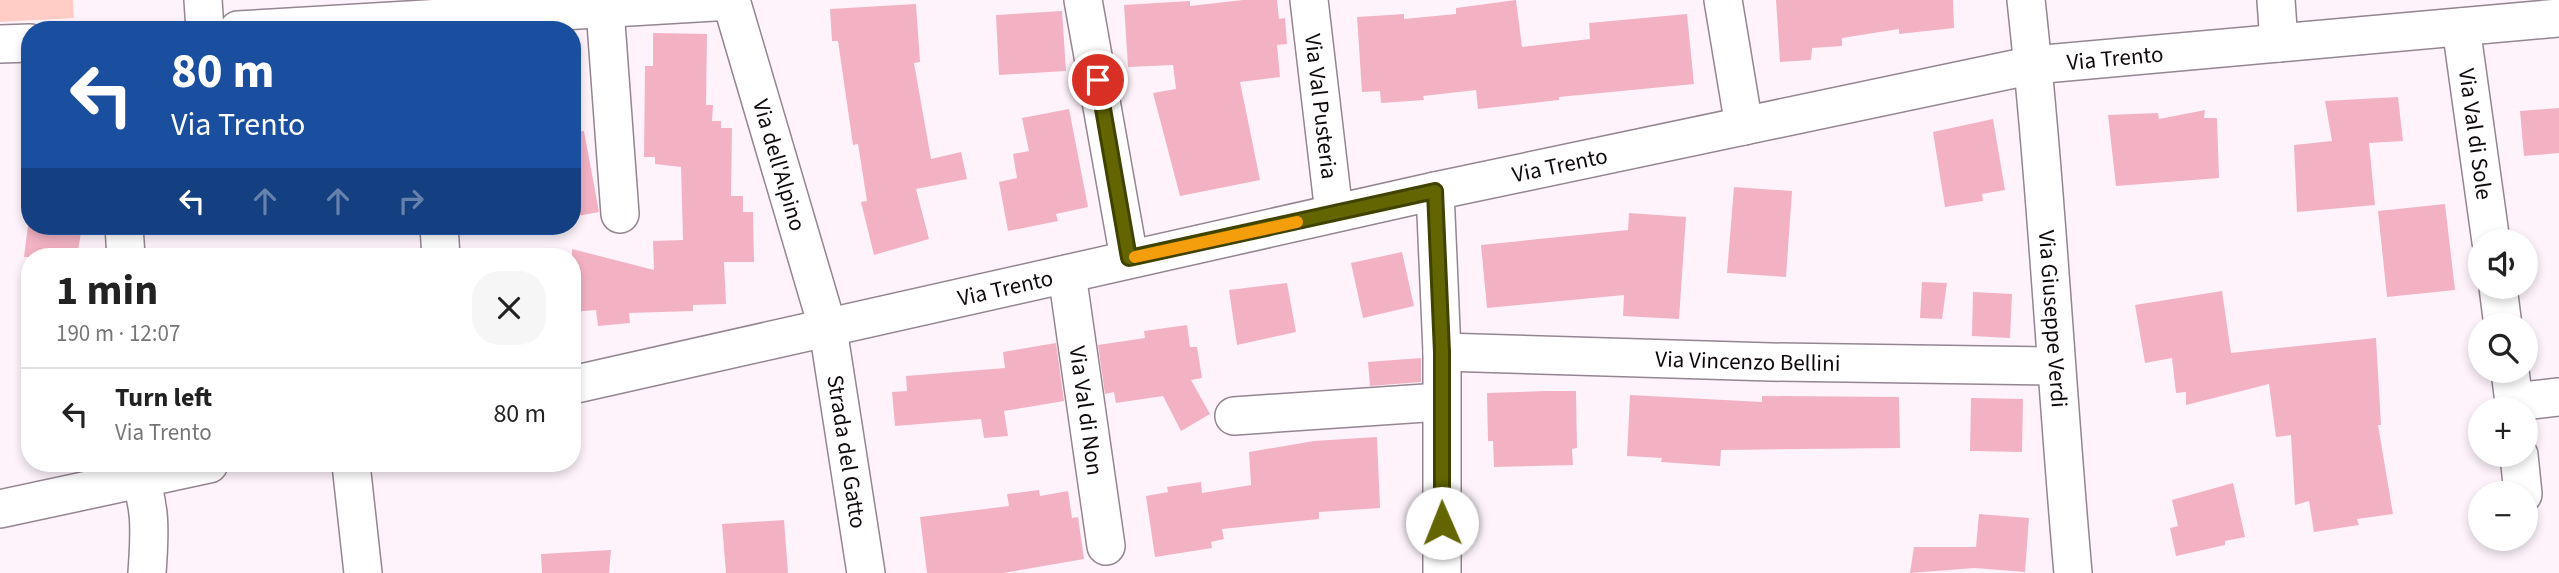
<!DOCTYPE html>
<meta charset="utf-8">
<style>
:root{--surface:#fff;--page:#f6f6f6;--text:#222;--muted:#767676;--line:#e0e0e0}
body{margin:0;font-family:"Source Sans 3",sans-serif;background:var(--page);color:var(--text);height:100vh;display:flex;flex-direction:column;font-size:26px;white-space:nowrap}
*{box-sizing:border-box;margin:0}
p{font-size:23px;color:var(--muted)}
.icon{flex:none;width:38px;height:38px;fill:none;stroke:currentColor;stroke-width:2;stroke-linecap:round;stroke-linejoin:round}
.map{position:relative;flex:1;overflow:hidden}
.side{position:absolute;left:21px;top:248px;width:560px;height:224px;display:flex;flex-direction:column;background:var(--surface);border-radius:28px;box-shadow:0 4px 10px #0003}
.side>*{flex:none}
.banner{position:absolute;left:21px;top:21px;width:560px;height:214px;border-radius:28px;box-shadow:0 4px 10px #0003;background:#1a4fa0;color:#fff;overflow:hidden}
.controls{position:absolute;left:2468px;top:229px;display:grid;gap:14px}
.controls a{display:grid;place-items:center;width:70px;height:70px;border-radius:50%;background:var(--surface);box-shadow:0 4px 10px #0003;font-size:35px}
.pin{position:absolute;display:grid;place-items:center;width:60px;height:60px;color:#fff;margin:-30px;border:4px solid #fff;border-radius:50%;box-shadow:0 2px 7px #0007}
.me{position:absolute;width:77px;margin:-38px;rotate:359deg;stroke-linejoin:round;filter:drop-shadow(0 0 5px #0008)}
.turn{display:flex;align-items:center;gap:24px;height:147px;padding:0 35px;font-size:32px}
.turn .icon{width:91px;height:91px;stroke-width:2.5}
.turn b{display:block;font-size:49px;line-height:60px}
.lanes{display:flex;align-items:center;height:66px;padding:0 35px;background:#0003;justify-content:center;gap:35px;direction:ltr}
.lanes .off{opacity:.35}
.round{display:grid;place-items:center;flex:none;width:74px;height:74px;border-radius:28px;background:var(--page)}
.headline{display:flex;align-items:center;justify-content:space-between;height:119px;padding:0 35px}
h1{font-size:42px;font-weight:700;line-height:52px}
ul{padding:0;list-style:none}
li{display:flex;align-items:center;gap:21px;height:91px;padding:0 35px;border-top:2px solid var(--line)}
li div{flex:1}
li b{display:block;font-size:26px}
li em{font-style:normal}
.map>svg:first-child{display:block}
.green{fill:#ffcdc5}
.building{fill:#f2b2c4}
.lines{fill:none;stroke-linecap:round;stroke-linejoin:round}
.minor-casing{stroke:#948591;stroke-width:40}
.minor{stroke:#fff;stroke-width:37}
.route-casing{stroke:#404200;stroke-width:18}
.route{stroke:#626500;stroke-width:12}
.slow{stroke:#f59e0b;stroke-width:12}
.labels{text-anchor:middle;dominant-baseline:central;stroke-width:5;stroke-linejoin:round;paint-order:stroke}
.street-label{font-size:23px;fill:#100a0f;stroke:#fef3fb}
</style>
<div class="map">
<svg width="2559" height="573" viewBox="0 0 2559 573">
<rect width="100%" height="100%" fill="#fef3fb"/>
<path class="green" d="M 0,0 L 73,0 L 74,18 L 0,22 Z"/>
<g class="building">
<path d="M 1243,0 L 1277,0 L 1279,19 L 1285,18 L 1287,44 L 1277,45 L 1280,77 L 1240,82 L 1260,180 L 1180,196 L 1153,93 L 1176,89 L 1173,65 L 1128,67 L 1124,5 L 1190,1 L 1190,6 Z"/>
<path d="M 1516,0 L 1522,47 L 1590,39 L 1589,23 L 1687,14 L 1694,84 L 1559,97 L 1559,100 L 1478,109 L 1476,90 L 1423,96 L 1424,100 L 1381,103 L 1380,91 L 1362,92 L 1357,17 L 1404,14 L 1404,19 L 1456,14 L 1456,8 Z"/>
<path d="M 1776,0 L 1953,0 L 1954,28 L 1899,34 L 1899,29 L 1842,38 L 1842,46 L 1812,48 L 1811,60 L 1780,62 Z"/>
<path d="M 916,4 L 920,62 L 914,63 L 931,159 L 961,152 L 967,179 L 916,189 L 929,239 L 874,255 L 861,202 L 867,201 L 858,144 L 853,145 L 838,41 L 832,41 L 830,9 Z"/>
<path d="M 1062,11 L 1066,71 L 999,75 L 996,15 Z"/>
<path d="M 653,33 L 707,34 L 706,105 L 713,105 L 712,121 L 721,121 L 721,128 L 732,128 L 731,196 L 743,196 L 743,212 L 753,212 L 754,262 L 724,262 L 726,304 L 693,305 L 693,311 L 629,313 L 630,323 L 598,326 L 596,310 L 572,312 L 572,249 L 654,270 L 653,241 L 683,240 L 681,167 L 655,164 L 655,157 L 644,157 L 645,66 L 653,66 Z"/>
<path d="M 2398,97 L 2403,141 L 2369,143 L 2375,205 L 2297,212 L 2294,145 L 2332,141 L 2325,101 Z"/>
<path d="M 2559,108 L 2559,153 L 2524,156 L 2520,111 Z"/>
<path d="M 1069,109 L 1088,207 L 1056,214 L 1058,221 L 1008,231 L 999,182 L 1017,178 L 1013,154 L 1029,151 L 1022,118 Z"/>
<path d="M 2205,110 L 2204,118 L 2217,118 L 2219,178 L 2116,186 L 2108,115 L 2158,113 L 2159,119 Z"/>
<path d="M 1993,119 L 2005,190 L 1982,194 L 1983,201 L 1945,207 L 1933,132 Z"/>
<path d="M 584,131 L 599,212 L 572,217 L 572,132 Z"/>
<path d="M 1734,187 L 1792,191 L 1786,277 L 1727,273 Z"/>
<path d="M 2445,204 L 2455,290 L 2387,297 L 2378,211 Z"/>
<path d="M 1629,213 L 1686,217 L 1679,319 L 1623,316 L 1624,295 L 1487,308 L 1481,245 L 1628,230 Z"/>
<path d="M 28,226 L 82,226 L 77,257 L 24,257 Z"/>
<path d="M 1402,252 L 1414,306 L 1363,318 L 1351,263 Z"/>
<path d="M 1922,282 L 1947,283 L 1942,319 L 1920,318 Z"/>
<path d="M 1287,283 L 1296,332 L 1237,345 L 1229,290 Z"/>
<path d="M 2222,291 L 2231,353 L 2376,338 L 2381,425 L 2378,425 L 2393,514 L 2357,519 L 2359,525 L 2314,532 L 2309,501 L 2295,505 L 2291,435 L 2276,437 L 2269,384 L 2186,405 L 2186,392 L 2176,393 L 2172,358 L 2145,363 L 2135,305 Z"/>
<path d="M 1973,292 L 2012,294 L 2010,338 L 1972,336 Z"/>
<path d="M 1187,325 L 1190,347 L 1197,347 L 1202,378 L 1191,380 L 1210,414 L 1181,431 L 1163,396 L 1116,403 L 1114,392 L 1105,394 L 1098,345 L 1145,338 L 1144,331 Z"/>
<path d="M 1056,343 L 1064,401 L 1004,411 L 1008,436 L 984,438 L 981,419 L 895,426 L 892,392 L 907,391 L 906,376 L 1005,368 L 1003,352 Z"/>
<path d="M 1421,358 L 1421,382 L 1370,386 L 1368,362 Z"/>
<path d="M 1546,391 L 1576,391 L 1577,448 L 1572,449 L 1573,465 L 1494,467 L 1493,441 L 1488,441 L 1487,393 Z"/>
<path d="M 1630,395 L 1762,402 L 1762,396 L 1899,397 L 1900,448 L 1721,450 L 1720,466 L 1661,462 L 1662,458 L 1627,456 Z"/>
<path d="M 1971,398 L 2023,399 L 2022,452 L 1970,451 Z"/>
<path d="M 1377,437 L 1380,508 L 1319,512 L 1319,519 L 1222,529 L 1224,539 L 1211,542 L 1212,548 L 1155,557 L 1146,496 L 1168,492 L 1167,487 L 1201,482 L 1202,493 L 1251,485 L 1249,452 L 1314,441 Z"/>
<path d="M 2233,483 L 2245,537 L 2225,541 L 2225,545 L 2176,556 L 2170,528 L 2178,526 L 2172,500 Z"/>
<path d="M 1039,490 L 1040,496 L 1068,491 L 1072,518 L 1078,517 L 1084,559 L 1003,573 L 927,573 L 920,517 L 1009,506 L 1007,494 Z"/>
<path d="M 1979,514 L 2029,518 L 2025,572 L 1974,568 L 1910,573 L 1914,547 L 1976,547 Z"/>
<path d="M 784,520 L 788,573 L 726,573 L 722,524 Z"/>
<path d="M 611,550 L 609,573 L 542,573 L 541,554 Z"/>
</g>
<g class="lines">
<g class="minor-casing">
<g id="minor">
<path d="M 203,0 L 205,30"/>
<path id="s1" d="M 731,0 L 828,329 L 866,573"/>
<path d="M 1083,0 L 1129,258"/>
<path id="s2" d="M 1309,0 L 1334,213"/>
<path d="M 1723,0 L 1744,126"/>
<path id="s3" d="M 2026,0 C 2047,191 2056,382 2073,573"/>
<path d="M 2276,0 L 2279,43"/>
<path d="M 605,9 L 620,214"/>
<path id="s4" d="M 2461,27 L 2491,242"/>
<path d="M 238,30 L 731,1"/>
<path d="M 0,44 L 30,43"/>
<path d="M 1435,191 L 1442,352 L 1442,572"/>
<path d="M 124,226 L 126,257"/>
<path d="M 439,226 L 441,257"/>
<path id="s5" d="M 1067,274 L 1106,546"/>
<path d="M 2498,287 L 2503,326"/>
<path id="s6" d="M 1442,352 L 1771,362 L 2054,366"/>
<path d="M 2510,371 L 2515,410"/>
<path id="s7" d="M 572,385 L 1435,191 L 2033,65 L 2559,18"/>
<path d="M 2514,402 L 2559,397"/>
<path d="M 1234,416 L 1440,402"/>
<path d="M 2519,455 L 2523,494"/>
<path d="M 134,464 C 152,502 150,532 147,573"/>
<path d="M 351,464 L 363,573"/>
<path d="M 0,509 L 209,464"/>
</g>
</g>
<use href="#minor" class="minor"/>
</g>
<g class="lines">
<g class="route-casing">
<path id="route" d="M 1098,80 L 1129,258 L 1435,191 L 1442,352 L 1442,523"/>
</g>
<use href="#route" class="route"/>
<path class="slow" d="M 1135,257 L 1297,222"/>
</g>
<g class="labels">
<g class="street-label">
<text stroke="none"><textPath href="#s7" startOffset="1578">Via Trento</textPath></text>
<text stroke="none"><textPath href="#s2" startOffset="107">Via Val Pusteria</textPath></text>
<text stroke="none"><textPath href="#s4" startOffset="108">Via Val di Sole</textPath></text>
<text stroke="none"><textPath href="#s1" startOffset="172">Via dell'Alpino</textPath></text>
<text stroke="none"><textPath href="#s7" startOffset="1012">Via Trento</textPath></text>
<text stroke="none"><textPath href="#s7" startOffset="444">Via Trento</textPath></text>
<text stroke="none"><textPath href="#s3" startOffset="320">Via Giuseppe Verdi</textPath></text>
<text stroke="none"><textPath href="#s6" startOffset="306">Via Vincenzo Bellini</textPath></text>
<text stroke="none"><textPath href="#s5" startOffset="138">Via Val di Non</textPath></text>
<text stroke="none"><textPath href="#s1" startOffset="467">Strada del Gatto</textPath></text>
</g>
</g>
</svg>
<div class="controls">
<a><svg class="icon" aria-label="sound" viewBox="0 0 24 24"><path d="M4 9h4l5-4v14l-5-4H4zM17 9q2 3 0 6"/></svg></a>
<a><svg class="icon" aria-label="search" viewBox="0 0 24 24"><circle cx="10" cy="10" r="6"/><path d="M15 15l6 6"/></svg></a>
<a>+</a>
<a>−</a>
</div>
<div class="pin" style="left:1098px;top:80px;background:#d93025"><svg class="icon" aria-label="arrive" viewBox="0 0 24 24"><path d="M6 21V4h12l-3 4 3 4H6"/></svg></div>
<svg class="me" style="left:1442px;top:523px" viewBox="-20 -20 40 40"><circle r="19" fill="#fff"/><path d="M0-13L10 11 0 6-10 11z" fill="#626500"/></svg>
<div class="banner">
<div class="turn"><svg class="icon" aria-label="left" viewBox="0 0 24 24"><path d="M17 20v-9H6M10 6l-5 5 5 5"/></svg><div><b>80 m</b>Via Trento</div></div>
<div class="lanes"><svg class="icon" aria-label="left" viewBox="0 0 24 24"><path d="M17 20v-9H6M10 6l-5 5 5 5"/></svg><svg class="icon off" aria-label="ahead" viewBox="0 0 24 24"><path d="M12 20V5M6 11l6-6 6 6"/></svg><svg class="icon off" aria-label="ahead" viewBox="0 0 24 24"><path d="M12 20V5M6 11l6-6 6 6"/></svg><svg class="icon off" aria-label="right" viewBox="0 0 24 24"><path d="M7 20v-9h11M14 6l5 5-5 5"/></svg></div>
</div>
<section class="side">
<div class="headline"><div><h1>1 min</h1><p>190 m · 12:07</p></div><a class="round"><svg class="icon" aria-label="close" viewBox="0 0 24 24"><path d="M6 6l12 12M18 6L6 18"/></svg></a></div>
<ul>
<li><svg class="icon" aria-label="left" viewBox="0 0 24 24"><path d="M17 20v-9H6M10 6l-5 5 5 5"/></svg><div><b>Turn left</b><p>Via Trento</p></div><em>80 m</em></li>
</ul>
</section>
</div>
